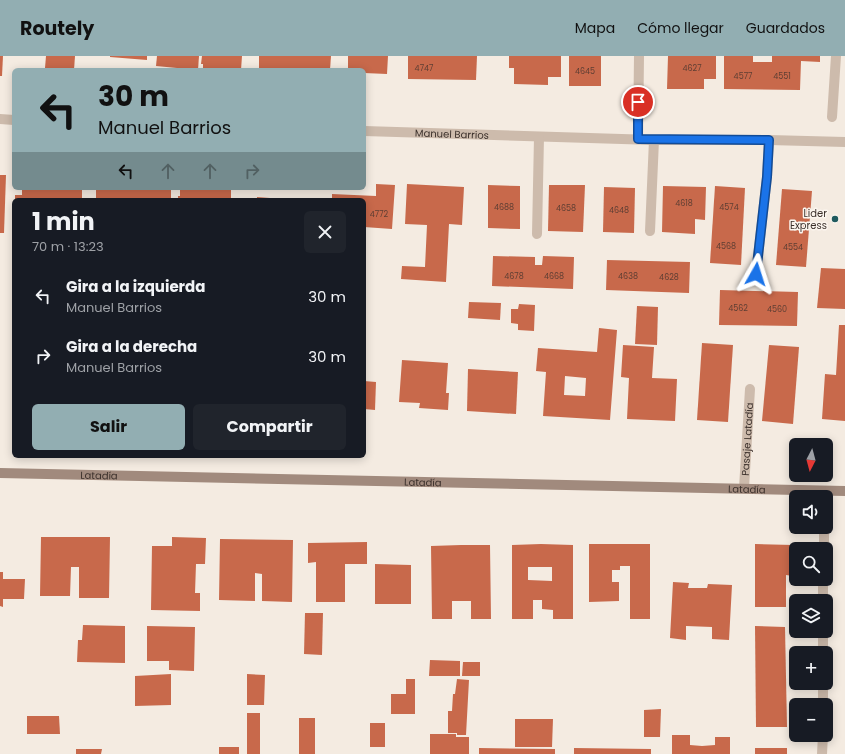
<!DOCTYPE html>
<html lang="es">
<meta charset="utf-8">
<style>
:root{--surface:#171b24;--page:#20242c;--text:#f1f3f6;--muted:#9ea1a6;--accent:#92aeb2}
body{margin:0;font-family:Poppins,sans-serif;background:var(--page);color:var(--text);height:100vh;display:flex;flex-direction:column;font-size:15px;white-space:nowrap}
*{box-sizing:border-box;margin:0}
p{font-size:13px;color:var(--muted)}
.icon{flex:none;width:22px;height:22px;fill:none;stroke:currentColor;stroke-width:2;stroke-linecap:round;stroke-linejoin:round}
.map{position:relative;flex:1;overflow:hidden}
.side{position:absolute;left:12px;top:142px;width:354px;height:260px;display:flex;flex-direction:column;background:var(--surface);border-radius:6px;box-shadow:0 2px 10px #0003}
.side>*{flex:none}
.guide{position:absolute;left:12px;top:12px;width:354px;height:122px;border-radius:6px;box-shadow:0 2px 10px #0003;background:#92aeb2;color:#111;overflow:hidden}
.needle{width:26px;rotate:186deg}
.buttons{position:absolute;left:789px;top:382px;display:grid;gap:8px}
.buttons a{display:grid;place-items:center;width:44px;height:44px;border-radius:6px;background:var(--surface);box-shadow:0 2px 10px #0003;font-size:20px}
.pin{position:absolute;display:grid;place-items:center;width:34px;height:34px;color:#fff;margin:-17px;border:2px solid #fff;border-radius:50%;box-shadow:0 1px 4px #0007}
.me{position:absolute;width:44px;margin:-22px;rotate:6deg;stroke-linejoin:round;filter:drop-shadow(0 0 3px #0008)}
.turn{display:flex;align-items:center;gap:14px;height:84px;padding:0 20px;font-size:18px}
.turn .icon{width:52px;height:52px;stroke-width:2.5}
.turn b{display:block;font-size:28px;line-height:34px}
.lanes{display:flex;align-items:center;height:38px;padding:0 20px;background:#0003;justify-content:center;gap:20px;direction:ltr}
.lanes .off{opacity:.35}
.round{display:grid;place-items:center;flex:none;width:42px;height:42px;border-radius:6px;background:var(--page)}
.overview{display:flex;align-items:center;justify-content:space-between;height:68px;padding:0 20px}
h1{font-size:24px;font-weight:700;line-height:30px}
.button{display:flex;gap:8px;margin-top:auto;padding:8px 20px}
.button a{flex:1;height:46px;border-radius:6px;background:var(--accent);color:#111;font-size:16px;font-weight:700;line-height:46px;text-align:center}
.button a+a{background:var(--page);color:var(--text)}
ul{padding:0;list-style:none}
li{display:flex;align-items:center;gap:12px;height:60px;padding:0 20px}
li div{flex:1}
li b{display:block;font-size:15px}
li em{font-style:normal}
header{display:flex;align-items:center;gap:24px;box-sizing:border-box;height:56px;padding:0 20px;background:var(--accent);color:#111}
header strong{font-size:19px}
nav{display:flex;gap:22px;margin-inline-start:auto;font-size:14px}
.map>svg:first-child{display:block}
.building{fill:#c8694b;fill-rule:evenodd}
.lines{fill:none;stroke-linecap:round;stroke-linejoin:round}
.street{stroke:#cdbbac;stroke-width:10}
.secondary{stroke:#a18a7d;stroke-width:10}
.route-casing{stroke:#114b97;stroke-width:10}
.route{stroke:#1a73e8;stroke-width:7}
.poi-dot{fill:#1f5a5e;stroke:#fbf5ee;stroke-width:1.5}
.labels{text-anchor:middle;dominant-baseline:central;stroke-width:3;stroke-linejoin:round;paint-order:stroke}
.number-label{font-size:8px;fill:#5e3e33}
.street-label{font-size:10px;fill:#3b302b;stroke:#fbf5ee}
.poi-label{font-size:10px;fill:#3b302b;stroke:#fbf5ee;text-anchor:end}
</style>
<header>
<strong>Routely</strong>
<nav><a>Mapa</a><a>Cómo llegar</a><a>Guardados</a></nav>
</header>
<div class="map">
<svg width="845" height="698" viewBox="0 0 845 698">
<rect width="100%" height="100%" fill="#f4ebe1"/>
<g class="building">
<path d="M 0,0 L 3,0 L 2,20 L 0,20 Z"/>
<path d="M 46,0 L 75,0 L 74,14 L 45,12 Z"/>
<path d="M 110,0 L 147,0 L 147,4 L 110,1 Z"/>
<path d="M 157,0 L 199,0 L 198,14 L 156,10 Z"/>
<path d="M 202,0 L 242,0 L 241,14 L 203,14 L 203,8 L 201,8 Z"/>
<path d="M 259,0 L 331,0 L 330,14 L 259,14 Z"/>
<path d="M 348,0 L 388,0 L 387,18 L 364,17 L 364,14 L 348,14 Z"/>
<path d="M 408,0 L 477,0 L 476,24 L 408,23 Z"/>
<path d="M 509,0 L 561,0 L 561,21 L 548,21 L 548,29 L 514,28 L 514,12 L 509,12 Z"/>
<rect x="569" y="0" width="32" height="30"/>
<path d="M 668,0 L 716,0 L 716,23 L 704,23 L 704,33 L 667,33 Z"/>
<path d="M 724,0 L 753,0 L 753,6 L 772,6 L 772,0 L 820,0 L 820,6 L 801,5 L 800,34 L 724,33 Z"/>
<path d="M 0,119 L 6,119 L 4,177 L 0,177 Z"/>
<path d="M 376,128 L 395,129 L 392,173 L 364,171 L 364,144 L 332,144 L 332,138 L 376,140 Z"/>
<path d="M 407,128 L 464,131 L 462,169 L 449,168 L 446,226 L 401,223 L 402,210 L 425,211 L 427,169 L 405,168 Z"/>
<path d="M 488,129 L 520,130 L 520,173 L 488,172 Z"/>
<path d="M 549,129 L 585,129 L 583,176 L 548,175 Z"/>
<path d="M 663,130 L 706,131 L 705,164 L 695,163 L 695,178 L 662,176 Z"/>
<path d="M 715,130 L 745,132 L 741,209 L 710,207 Z"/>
<path d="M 604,131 L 635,132 L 634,177 L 603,176 Z"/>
<path d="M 22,132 L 74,132 L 74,134 L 82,134 L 82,144 L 15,144 L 15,139 L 22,139 Z"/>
<path d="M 96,132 L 171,132 L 171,144 L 139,144 L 121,143 L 121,144 L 96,144 Z"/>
<path d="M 180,132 L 231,132 L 231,144 L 178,144 L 178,140 L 180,140 Z"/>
<path d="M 782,133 L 812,135 L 806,211 L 776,209 Z"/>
<path d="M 257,141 L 283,143 L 283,144 L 257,144 Z"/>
<path d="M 493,200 L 535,201 L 535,209 L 542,209 L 543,200 L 574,201 L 573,233 L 492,230 Z"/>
<path d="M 607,204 L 690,206 L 689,237 L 606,234 Z"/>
<path d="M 821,212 L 845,213 L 845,253 L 817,252 Z"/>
<path d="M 720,234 L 798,236 L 797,270 L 719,269 Z"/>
<path d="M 469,246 L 501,247 L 500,264 L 468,262 Z"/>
<path d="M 519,248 L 535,249 L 534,275 L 518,274 L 518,268 L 511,267 L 511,253 L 518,253 Z"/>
<path d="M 637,250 L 658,251 L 657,289 L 635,288 Z"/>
<path d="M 839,269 L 845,269 L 845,365 L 822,363 L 825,318 L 836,319 Z"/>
<path d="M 599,272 L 617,274 L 610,364 L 543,360 L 546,316 L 536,315 L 538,292 L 597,296 ZM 565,320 L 586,322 L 585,340 L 564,339 Z"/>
<path d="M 702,287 L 733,289 L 728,366 L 697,364 Z"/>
<path d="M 623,289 L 654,291 L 652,322 L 677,323 L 675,365 L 627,363 L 629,322 L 621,321 Z"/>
<path d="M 769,289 L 799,291 L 793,368 L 762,365 Z"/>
<path d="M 402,304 L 448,307 L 446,337 L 449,337 L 448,354 L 419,352 L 420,347 L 399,346 Z"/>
<path d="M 468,313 L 518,316 L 516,358 L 467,355 Z"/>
<path d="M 364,325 L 376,326 L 375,354 L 364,353 Z"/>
<path d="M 41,481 L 110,481 L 109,542 L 79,542 L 79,511 L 71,511 L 70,540 L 40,540 Z"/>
<path d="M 172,481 L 206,482 L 205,508 L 196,508 L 195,537 L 200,537 L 200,555 L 151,554 L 152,490 L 172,490 Z"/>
<path d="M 220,483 L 293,484 L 292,546 L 262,545 L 262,518 L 255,517 L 255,545 L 219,544 Z"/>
<path d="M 367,486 L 367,508 L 345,508 L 345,546 L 316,546 L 316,506 L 308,507 L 308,487 Z"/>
<path d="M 541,488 L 573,489 L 573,563 L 553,563 L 553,554 L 542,553 L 542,544 L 533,544 L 533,563 L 512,563 L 512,489 ZM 528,511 L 552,511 L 552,525 L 528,524 Z"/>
<path d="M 589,488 L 650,488 L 650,563 L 630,563 L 630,510 L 620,510 L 620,514 L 612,514 L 612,526 L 619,526 L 619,545 L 589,546 Z"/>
<path d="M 755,488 L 793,489 L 793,520 L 786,519 L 786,551 L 755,551 Z"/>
<path d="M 461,489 L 490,489 L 491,563 L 471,563 L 471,545 L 452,545 L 452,563 L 432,563 L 431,490 Z"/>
<path d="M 375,508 L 411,509 L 411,548 L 375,548 Z"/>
<path d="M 0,516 L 3,516 L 3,523 L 25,523 L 24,543 L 3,543 L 3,551 L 0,550 Z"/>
<path d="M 673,526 L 689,527 L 688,532 L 707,532 L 708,528 L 732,529 L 729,584 L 712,583 L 712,571 L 686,570 L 686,584 L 670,582 Z"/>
<path d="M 305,557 L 323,557 L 322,599 L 304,598 Z"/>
<path d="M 83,569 L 125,570 L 125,607 L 77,606 L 78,584 L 82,584 Z"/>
<path d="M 147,570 L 195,571 L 194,615 L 169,614 L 169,605 L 147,605 Z"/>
<path d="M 755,570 L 785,571 L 787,671 L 756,671 Z"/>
<path d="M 430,604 L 460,605 L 460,620 L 429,620 Z"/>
<path d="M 463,606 L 480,606 L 480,620 L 462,620 Z"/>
<path d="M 171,618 L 171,649 L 135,650 L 135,620 Z"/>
<path d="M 247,618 L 265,619 L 264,649 L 247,649 Z"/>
<path d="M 406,623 L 415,623 L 415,658 L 391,658 L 391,638 L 406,638 Z"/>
<path d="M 457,623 L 469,624 L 466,679 L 457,679 L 457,677 L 448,677 L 448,655 L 452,655 L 453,638 L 455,638 Z"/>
<path d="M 661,653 L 660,681 L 644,681 L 644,654 Z"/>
<rect x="247" y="657" width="13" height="41"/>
<path d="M 27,660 L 59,660 L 60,678 L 27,678 Z"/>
<rect x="299" y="662" width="16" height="36"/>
<path d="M 515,663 L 553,663 L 552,691 L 515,691 Z"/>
<rect x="370" y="667" width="15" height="24"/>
<path d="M 430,678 L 456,678 L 456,683 L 456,681 L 469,681 L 469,698 L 430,698 Z"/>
<path d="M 672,679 L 690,679 L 690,689 L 702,690 L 715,689 L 715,681 L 730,681 L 730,698 L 672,698 Z"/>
<rect x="219" y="691" width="20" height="7"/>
<path d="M 479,692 L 555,693 L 555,698 L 479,698 Z"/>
<path d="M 574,692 L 651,693 L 651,698 L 574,698 Z"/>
<rect x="755" y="692" width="32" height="6"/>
<path d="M 76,693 L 102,693 L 101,698 L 76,698 Z"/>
</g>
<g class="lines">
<g class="street">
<path d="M 832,61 L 836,0"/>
<path d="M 0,63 L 14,64"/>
<path id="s1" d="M 364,75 L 654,84 L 769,84 L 845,86"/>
<path d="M 638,83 L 639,0"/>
<path d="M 650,175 L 654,84"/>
<path d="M 537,178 L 539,81"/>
<path d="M 756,218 L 767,121 L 769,84"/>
<path id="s2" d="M 744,432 L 750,333"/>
<path d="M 824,493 L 824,471"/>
<path d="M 823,545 L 823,523"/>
<path d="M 823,597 L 823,575"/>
<path d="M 823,649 L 823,627"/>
<path d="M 822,698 L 823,679"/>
</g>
<path class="secondary" id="s3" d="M 0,417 L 845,435"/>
</g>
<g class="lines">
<g class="route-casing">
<path id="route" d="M 638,46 L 638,83 L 769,84 L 767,121 L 756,218"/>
</g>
<use href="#route" class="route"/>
</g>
<circle class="poi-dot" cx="835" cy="163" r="4"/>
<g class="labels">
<g class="number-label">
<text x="424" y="12">4747</text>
<text x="692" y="12">4627</text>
<text x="585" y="15">4645</text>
<text x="743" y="20">4577</text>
<text x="782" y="20">4551</text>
<text x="684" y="147">4618</text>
<text x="504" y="151">4688</text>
<text x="729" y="151">4574</text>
<text x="566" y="152">4658</text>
<text x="619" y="154">4648</text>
<text x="379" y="158">4772</text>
<text x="726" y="190">4568</text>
<text x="793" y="191">4554</text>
<text x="514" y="220">4678</text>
<text x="554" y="220">4668</text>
<text x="628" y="220">4638</text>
<text x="669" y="221">4628</text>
<text x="738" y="252">4562</text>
<text x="777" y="253">4560</text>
</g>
<g class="street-label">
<text stroke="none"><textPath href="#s1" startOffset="88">Manuel Barrios</textPath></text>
<text stroke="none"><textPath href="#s2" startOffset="49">Pasaje Latadía</textPath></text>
<text stroke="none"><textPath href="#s3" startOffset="99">Latadía</textPath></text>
<text stroke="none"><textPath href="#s3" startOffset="423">Latadía</textPath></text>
<text stroke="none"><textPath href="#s3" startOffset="747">Latadía</textPath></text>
</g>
<g class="poi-label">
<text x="827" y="157">Lider<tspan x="827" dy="12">Express</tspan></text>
</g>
</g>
</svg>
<div class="buttons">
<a><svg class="needle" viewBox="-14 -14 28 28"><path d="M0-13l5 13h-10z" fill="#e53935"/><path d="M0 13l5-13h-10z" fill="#9ea1a6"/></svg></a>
<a><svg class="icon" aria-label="sound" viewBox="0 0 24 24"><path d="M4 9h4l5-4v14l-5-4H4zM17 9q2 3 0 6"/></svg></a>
<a><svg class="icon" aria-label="search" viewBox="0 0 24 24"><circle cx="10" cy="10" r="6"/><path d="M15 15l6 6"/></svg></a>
<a><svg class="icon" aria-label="layers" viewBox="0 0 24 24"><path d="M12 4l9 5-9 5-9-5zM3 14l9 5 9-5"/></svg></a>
<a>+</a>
<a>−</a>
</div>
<div class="pin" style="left:638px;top:46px;background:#d93025"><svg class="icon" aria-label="arrive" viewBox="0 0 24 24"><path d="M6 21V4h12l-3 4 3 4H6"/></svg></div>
<svg class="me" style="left:756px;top:218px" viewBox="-20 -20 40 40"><path d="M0-17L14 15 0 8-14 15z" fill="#1a73e8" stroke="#fff" stroke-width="4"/></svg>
<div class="guide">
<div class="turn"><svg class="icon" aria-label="left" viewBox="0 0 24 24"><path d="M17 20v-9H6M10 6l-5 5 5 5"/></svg><div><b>30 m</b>Manuel Barrios</div></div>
<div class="lanes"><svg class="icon" aria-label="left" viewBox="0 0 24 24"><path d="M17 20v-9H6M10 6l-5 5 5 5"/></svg><svg class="icon off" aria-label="ahead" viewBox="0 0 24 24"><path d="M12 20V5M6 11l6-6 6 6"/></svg><svg class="icon off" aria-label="ahead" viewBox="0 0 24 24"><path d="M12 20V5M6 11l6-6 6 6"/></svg><svg class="icon off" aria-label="right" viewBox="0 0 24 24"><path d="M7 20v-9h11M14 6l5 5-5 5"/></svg></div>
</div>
<section class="side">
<div class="overview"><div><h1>1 min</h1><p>70 m · 13:23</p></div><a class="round"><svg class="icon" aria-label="close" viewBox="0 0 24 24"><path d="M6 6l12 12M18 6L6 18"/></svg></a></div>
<ul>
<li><svg class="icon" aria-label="left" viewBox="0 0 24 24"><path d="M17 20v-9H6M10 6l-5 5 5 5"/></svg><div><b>Gira a la izquierda</b><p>Manuel Barrios</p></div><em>30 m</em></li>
<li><svg class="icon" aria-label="right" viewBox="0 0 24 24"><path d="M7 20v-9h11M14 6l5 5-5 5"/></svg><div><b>Gira a la derecha</b><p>Manuel Barrios</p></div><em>30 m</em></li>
</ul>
<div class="button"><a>Salir</a><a>Compartir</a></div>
</section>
</div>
